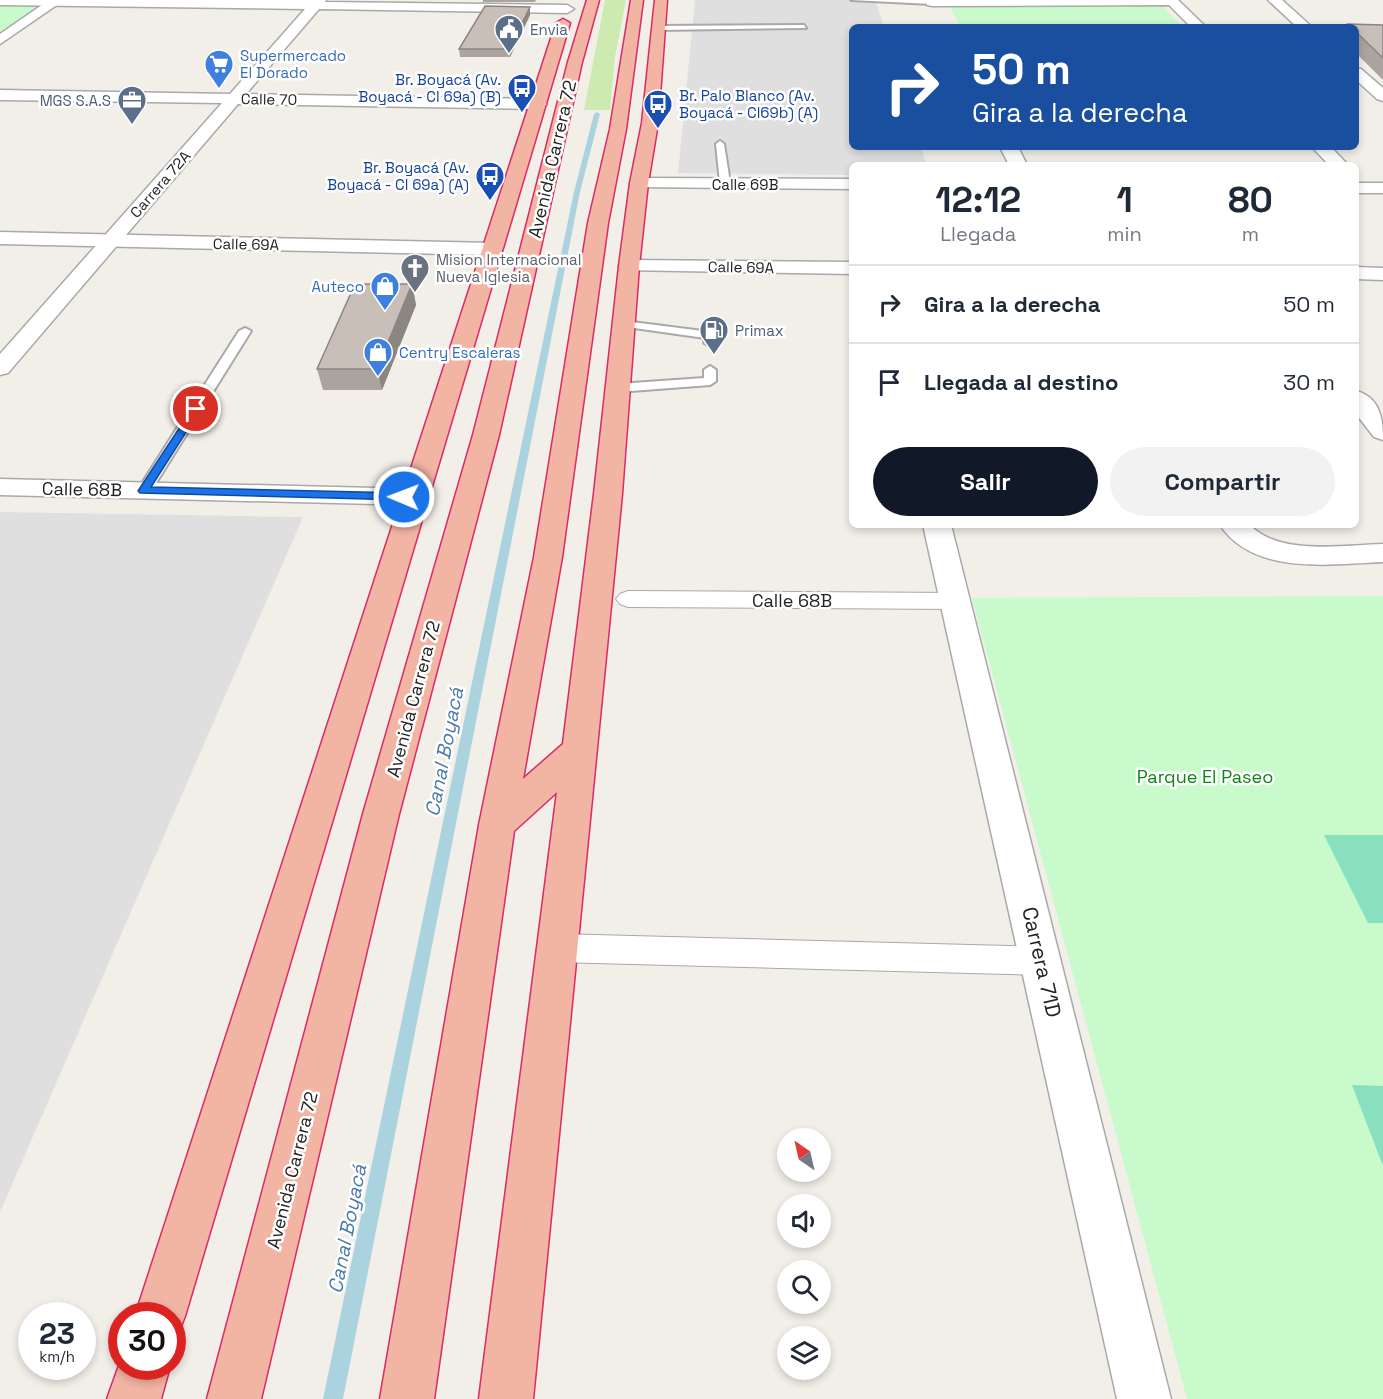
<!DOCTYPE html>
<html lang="es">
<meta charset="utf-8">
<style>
:root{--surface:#fff;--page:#f2f2f3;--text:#1f2937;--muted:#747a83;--line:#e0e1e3;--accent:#111827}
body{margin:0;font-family:"Space Grotesk",sans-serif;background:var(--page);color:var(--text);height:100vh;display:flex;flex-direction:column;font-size:22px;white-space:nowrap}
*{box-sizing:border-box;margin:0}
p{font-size:20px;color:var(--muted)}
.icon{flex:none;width:33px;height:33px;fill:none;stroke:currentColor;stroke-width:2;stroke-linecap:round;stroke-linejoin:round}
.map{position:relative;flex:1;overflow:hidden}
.sheet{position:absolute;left:849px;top:162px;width:510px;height:366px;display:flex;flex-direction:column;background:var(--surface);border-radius:9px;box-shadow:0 3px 9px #0003}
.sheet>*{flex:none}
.guide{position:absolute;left:849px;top:24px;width:510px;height:126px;border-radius:9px;box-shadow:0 3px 9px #0003;background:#1a4fa0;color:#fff;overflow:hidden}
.needle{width:39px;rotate:326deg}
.controls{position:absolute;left:777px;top:1128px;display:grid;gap:12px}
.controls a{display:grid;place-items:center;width:54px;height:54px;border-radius:50%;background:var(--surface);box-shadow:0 3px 9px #0003;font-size:30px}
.speed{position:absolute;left:18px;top:1302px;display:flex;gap:12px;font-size:30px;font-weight:700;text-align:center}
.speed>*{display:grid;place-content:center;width:78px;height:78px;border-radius:50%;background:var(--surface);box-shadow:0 3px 9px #0003;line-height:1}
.speed small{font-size:15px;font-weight:400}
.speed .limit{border:9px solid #d22;background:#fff;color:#111}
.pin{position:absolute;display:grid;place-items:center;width:51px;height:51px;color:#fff;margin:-26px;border:3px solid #fff;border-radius:50%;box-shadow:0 2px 6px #0007}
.me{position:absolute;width:66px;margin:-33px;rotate:271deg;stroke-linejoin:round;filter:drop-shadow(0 0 4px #0008)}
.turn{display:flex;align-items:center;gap:21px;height:126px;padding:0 24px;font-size:27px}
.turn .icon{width:78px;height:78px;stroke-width:2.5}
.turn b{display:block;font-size:42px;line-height:51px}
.eta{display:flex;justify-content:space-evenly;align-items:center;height:102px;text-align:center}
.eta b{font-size:36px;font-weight:600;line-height:42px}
.primary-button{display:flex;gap:12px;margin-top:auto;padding:12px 24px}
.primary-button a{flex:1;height:69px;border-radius:36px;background:var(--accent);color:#fff;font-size:24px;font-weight:600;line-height:69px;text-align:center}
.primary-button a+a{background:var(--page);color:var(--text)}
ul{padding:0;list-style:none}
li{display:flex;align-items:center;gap:18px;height:78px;padding:0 24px;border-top:2px solid var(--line)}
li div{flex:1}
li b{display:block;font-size:22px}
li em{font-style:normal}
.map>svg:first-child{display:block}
.residential{fill:#e0dfdf}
.grass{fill:#cdebb0}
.park{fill:#c8facc}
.pitch{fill:#88e0be}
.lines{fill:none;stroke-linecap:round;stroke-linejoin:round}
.stream{fill:#aad3df;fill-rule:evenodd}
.service-casing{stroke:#a9a9a9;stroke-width:4}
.pedestrian-casing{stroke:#a9a9a9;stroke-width:2}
.minor-casing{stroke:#a9a9a9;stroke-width:3}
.tertiary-casing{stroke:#a9a9a9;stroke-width:3}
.trunk-casing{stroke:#dc2a67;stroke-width:3}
.service{fill:#fff;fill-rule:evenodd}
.pedestrian{fill:#fff;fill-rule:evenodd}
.minor{fill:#fff;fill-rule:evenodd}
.tertiary{fill:#fff;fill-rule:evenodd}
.trunk{fill:#f2b4a3;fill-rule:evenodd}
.wall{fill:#aba49e}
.shaded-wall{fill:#8b8681}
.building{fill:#c7bfb8;stroke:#8b8681;stroke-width:1.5}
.route{fill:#1a73e8;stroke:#114b97;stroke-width:1.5}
.labels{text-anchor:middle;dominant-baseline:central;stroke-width:5;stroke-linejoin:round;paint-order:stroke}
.far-service-label{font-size:15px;fill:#4e5e75;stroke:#fff;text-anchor:start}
.far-shop-label{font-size:15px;fill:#366cbe;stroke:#fff;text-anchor:start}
.far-transit-label{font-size:15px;fill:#164399;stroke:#fff;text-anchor:end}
.far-street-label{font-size:15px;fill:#222;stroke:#fff}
.far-worship-label{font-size:15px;fill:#5b616d;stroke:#fff;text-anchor:start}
.street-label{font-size:18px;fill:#222;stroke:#fff}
.park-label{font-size:18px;fill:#0c8416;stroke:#fff}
.water-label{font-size:20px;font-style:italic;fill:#4a7aab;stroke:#fff}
.near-street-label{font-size:21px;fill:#222;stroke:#fff}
</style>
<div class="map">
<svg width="1383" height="1399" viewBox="0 0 1383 1399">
<rect width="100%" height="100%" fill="#f2efe9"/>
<g class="residential">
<path d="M 695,0 L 875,0 L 884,27 L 852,27 L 852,147 L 921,147 L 926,165 L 852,165 L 852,175 L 678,173 Z"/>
<path d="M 0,512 L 303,517 L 0,1212 Z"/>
</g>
<path class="grass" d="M 605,0 L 626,0 L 615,57 L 610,110 L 584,110 Z"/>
<g class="park">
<path d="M 0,3 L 47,3 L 0,34 Z"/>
<path d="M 949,5 L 1161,5 L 1183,27 L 961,27 Z"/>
<path d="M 1383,596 L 1383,1399 L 1187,1399 L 972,598 Z"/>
</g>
<g class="pitch">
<path d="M 1324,835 L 1383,835 L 1383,923 L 1368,923 Z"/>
<path d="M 1352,1085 L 1383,1086 L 1383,1166 Z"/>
</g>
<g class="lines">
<path class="stream" d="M 597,112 L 600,114 L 580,192 L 343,1399 L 323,1399 L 574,192 L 594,114 Z"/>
<g class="service-casing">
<g id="service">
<path d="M 851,0 L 929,0 L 935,2 L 932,4 Z"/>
<path d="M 804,25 L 806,28 L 658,30 L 655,28 L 658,26 Z"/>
<path d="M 720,141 L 724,144 L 730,183 L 725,186 L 720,183 L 716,144 Z"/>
<path d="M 624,321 L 711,332 L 717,335 L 716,343 L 710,346 L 704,343 L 705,338 L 620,326 L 618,324 Z"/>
<path d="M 245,328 L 251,331 L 151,491 L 144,495 L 139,494 L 137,491 L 239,331 Z"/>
<path d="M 710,366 L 716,370 L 716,381 L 710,385 L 618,392 L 612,388 L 618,384 L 704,378 L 704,370 Z"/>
</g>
</g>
<g class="pedestrian-casing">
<g id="pedestrian">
<path d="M 628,591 L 956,593 L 964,595 L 968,601 L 964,607 L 956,609 L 628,607 L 620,604 L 616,599 L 620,594 Z"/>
<path d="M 557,934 L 1042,947 L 1053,951 L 1058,961 L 1053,971 L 1042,975 L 557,962 L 546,958 L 541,948 L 546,938 Z"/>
</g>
</g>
<g class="minor-casing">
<g id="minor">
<path d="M 0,0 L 326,0 L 325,2 L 567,5 L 574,9 L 567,13 L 319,9 L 246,94 L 539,99 L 547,104 L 539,109 L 238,104 L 8,373 L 0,375 L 0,354 L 222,103 L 0,100 L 0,90 L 230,94 L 305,9 L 0,5 Z"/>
<path d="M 927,0 L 1178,0 L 1206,27 L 1191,27 L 1169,5 L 932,6 L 927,5 Z"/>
<path d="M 1268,0 L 1282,0 L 1312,27 L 1297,27 Z"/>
<path d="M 1356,68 L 1361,69 L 1383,88 L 1383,101 L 1377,99 L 1356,80 Z"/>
<path d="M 1000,147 L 1018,147 L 1027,165 L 1009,165 Z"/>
<path d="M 1312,147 L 1331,147 L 1348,165 L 1329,165 Z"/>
<path d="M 1356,391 C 1380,397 1383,419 1383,440 L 1374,437 L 1356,414 Z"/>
<path d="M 0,479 L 416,489 L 426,491 L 430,497 L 426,503 L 416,505 L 0,495 Z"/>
<path d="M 923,525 L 951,525 L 1171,1399 L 1117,1399 Z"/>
<path d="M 1220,525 L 1250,525 C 1279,556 1344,545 1383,544 L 1383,562 C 1330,564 1254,576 1220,525 Z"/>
</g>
</g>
<g class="tertiary-casing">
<g id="tertiary">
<path d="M 49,0 L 64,0 L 0,44 L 0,34 Z"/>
<path d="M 639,178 L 852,179 L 852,189 L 633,187 L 630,183 L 633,179 Z"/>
<rect x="1356" y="183" width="27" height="10"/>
<path d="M 0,232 L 492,243 L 499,245 L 502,249 L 499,253 L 492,255 L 0,244 Z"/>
<path d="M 629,260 L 852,262 L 852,274 L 622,270 L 619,266 L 622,262 Z"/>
<path d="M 1356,267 L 1383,268 L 1383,280 L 1356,279 Z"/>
</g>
</g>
<g class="trunk-casing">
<g id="trunk">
<path d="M 587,0 L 599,0 L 582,62 L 499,435 L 399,814 L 261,1399 L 207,1399 L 363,814 L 473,435 L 568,62 Z"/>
<path d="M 631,0 L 643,0 L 626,129 L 608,223 L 562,557 L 523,779 L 563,744 L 594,494 L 619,266 L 630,183 L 642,123 L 655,0 L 667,0 L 658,123 L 648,183 L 639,266 L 622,494 L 533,1399 L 479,1399 L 557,792 L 514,831 L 434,1399 L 380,1399 L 479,825 L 534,557 L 588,223 L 610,129 Z"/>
<path d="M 563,19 L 570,23 L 185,1316 L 178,1334 L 172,1336 L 172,1316 L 135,1316 L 556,23 Z"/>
<path d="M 122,1357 L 122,1366 L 170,1366 L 161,1399 L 107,1399 Z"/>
</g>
</g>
<use href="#service" class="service"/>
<use href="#pedestrian" class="pedestrian"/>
<use href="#minor" class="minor"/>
<use href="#tertiary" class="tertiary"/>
<use href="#trunk" class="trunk"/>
</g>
<g class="wall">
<path d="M 483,0 L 536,0 L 535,2 L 483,2 Z"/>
<path d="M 530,7 L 530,15 L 510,57 L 460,57 L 459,49 Z"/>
<path d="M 1348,24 L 1383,25 L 1383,80 L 1356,53 L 1356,27 L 1346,27 Z"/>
<path d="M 412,284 L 416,305 L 382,390 L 323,390 L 317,369 Z"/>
</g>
<g class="shaded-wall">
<path d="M 530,7 L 530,15 L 510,57 L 509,49 Z"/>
<path d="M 412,284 L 416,305 L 382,390 L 377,369 Z"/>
</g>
<g class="building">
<path d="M 485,6 L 530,7 L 509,49 L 459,49 Z"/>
<path d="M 1348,24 L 1383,25 L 1383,58 L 1356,32 L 1356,27 L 1351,27 Z"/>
<path d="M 355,284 L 412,284 L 377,369 L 317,369 Z"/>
</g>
<path class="route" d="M 193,407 L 201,409 L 151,487 L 404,493 L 410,497 L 404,500 L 140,493 L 138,491 Z"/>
<defs>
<g id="civic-pin" transform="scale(1.5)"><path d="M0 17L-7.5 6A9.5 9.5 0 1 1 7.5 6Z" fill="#5c6f8a" stroke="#fff"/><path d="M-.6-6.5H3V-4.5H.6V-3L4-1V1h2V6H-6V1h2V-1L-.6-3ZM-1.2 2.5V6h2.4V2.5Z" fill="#fff"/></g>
<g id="supermarket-pin" transform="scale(1.5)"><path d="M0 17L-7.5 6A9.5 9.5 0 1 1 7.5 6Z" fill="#3f7fe0" stroke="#fff"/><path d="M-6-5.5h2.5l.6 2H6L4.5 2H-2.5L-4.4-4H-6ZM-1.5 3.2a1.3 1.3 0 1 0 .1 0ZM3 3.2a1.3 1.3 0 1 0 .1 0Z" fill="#fff"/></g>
<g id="bus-pin" transform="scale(1.5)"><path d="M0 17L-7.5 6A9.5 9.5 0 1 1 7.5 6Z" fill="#1a4fb4" stroke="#fff"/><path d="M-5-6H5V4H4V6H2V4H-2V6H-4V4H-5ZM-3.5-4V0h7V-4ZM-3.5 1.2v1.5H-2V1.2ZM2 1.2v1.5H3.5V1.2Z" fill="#fff"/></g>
<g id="office-pin" transform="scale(1.5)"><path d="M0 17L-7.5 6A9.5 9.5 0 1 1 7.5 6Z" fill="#5c6f8a" stroke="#fff"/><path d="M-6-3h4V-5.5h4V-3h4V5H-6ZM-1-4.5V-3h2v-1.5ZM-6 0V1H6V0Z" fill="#fff"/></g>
<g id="church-pin" transform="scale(1.5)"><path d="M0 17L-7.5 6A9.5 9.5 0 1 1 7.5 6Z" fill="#6b7280" stroke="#fff"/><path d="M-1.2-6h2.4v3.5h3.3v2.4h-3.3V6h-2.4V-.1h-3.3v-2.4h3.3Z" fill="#fff"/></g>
<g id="shop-pin" transform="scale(1.5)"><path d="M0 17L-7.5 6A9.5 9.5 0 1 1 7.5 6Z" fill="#3f7fe0" stroke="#fff"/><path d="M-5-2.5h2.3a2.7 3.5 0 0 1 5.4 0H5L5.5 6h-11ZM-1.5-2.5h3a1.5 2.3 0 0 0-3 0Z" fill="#fff"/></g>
<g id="fuel-pin" transform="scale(1.5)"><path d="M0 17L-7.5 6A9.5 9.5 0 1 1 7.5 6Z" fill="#5c6f8a" stroke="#fff"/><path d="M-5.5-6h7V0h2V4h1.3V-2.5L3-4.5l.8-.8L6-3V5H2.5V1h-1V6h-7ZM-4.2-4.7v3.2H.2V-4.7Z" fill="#fff"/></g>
</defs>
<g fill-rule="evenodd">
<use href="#civic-pin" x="509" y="29"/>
<use href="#supermarket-pin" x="219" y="64"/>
<use href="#bus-pin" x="522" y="88"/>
<use href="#office-pin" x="132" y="100"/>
<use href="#bus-pin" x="658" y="104"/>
<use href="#bus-pin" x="490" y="176"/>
<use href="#church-pin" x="415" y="268"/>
<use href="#shop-pin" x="385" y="286"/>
<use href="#fuel-pin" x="714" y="330"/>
<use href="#shop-pin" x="378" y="352"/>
</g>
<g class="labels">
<g class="far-service-label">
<text x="530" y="29">Envia</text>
<text x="111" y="100" text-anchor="end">MGS S.A.S</text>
<text x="735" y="330">Primax</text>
</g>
<g class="far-shop-label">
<text x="240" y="55">Supermercado<tspan x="240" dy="17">El Dorado</tspan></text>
<text x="364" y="286" text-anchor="end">Auteco</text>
<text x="399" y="352">Centry Escaleras</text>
</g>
<g class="far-transit-label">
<text x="501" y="79">Br. Boyacá (Av.<tspan x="501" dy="17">Boyacá - Cl 69a) (B)</tspan></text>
<text x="679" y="95" text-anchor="start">Br. Palo Blanco (Av.<tspan x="679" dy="17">Boyacá - Cl69b) (A)</tspan></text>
<text x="469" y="167">Br. Boyacá (Av.<tspan x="469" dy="17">Boyacá - Cl 69a) (A)</tspan></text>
</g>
<g class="far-street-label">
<text transform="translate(269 99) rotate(1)">Calle 70</text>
<text transform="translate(160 184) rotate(-49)">Carrera 72A</text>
<text x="745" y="184">Calle 69B</text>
<text transform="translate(246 244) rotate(1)">Calle 69A</text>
<text transform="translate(741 267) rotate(1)">Calle 69A</text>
</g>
<g class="far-worship-label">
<text x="436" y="259">Mision Internacional<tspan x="436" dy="17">Nueva Iglesia</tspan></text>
</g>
<g class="street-label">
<text transform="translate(552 159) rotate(-77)">Avenida Carrera 72</text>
<text transform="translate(82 489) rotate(1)">Calle 68B</text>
<text x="792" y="600">Calle 68B</text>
<text transform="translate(413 699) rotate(-75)">Avenida Carrera 72</text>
<text transform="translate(292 1170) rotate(-76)">Avenida Carrera 72</text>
</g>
<g class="park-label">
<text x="1205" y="776">Parque El Paseo</text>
</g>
<g class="water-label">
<text transform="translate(444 752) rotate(-79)">Canal Boyacá</text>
<text transform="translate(347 1229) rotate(-79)">Canal Boyacá</text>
</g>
<g class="near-street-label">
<text transform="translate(1042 962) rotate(77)">Carrera 71D</text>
</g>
</g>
</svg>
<div class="controls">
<a><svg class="needle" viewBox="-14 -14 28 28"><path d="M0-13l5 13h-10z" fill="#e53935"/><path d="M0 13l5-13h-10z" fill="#747a83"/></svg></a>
<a><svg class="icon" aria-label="sound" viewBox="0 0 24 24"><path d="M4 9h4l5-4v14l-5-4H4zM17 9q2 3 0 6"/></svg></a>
<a><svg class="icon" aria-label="search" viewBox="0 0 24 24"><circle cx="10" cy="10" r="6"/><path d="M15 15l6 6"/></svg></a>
<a><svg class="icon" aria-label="layers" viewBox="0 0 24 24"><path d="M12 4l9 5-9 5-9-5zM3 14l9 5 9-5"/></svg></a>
</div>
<div class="speed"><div>23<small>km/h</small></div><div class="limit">30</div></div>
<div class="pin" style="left:196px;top:409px;background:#d93025"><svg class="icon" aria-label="arrive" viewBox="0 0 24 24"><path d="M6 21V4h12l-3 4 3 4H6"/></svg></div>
<svg class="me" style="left:404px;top:497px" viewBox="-20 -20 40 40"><circle r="17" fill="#1a73e8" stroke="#fff" stroke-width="3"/><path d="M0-11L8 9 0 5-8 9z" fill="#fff"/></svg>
<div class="guide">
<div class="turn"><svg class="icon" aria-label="right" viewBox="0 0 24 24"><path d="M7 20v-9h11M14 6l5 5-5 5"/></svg><div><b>50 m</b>Gira a la derecha</div></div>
</div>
<section class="sheet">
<div class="eta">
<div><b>12:12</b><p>Llegada</p></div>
<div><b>1</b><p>min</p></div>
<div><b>80</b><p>m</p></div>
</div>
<ul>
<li><svg class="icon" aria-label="right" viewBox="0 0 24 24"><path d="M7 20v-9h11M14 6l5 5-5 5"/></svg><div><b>Gira a la derecha</b></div><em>50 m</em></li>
<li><svg class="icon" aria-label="arrive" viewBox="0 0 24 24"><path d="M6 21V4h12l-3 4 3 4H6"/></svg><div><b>Llegada al destino</b></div><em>30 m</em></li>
</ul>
<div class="primary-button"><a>Salir</a><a>Compartir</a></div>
</section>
</div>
